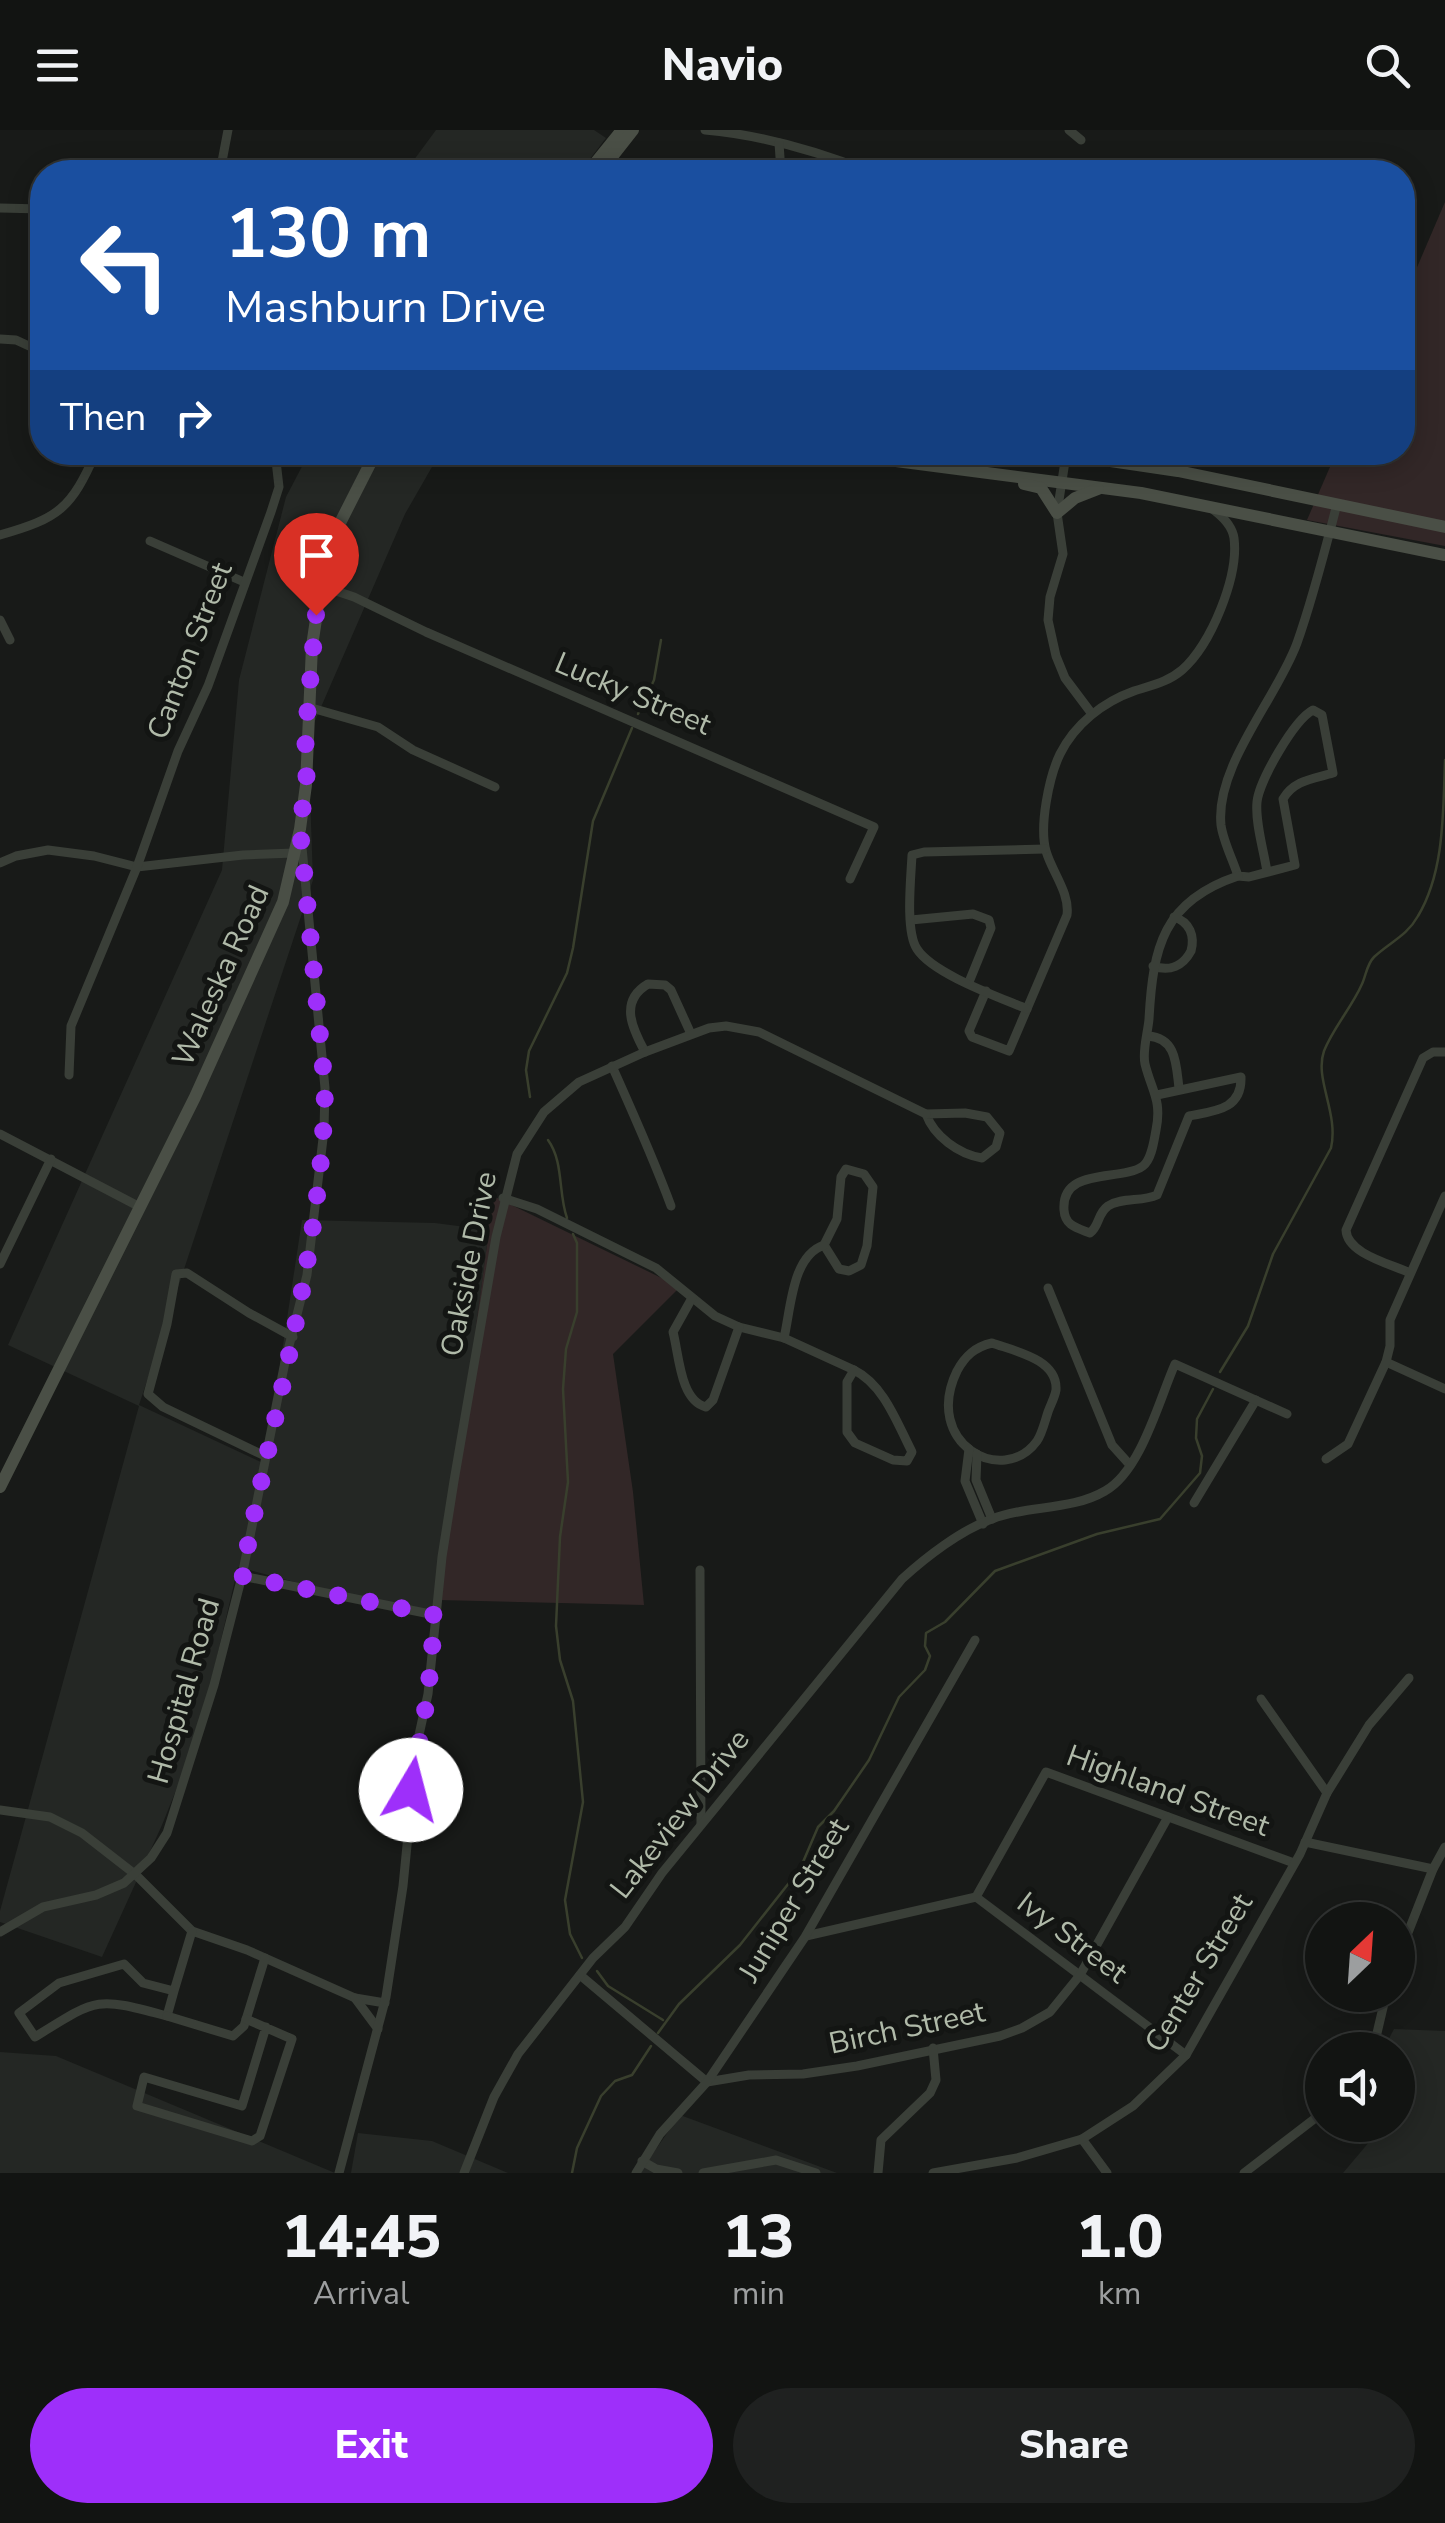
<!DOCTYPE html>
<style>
:root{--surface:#121412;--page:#1f2120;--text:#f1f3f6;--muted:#9c9e9f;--line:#313332;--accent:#9e2ffa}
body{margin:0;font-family:"Nunito Sans",sans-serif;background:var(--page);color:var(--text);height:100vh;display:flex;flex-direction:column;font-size:38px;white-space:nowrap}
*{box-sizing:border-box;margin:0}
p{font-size:32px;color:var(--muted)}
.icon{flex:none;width:55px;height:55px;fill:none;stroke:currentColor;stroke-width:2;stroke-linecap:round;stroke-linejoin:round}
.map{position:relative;height:2043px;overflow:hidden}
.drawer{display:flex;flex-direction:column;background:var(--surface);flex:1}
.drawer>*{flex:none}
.guide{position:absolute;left:30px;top:30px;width:1385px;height:305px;border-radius:40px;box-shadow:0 5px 25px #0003,0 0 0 2px var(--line);background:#1a4fa0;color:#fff;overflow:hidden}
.needle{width:65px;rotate:25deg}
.controls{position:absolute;left:1305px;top:1772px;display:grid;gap:20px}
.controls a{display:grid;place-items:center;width:110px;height:110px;border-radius:50%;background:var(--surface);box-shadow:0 5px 25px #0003,0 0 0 2px var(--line);font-size:50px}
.pin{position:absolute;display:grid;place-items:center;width:85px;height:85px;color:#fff;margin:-102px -42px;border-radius:50% 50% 50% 0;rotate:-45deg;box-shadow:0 0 10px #0007}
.pin .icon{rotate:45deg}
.me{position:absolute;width:110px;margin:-55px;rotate:8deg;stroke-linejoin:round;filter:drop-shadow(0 0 8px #0008)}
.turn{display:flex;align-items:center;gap:35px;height:210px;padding:0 30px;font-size:45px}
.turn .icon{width:130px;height:130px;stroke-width:2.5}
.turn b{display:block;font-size:70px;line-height:85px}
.then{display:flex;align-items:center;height:95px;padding:0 30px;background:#0003;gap:20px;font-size:38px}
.eta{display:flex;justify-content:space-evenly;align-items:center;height:170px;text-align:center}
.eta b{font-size:60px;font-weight:800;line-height:70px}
.action{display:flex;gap:20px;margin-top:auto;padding:20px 30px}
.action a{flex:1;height:115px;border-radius:60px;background:var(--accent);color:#fff;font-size:40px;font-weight:800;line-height:115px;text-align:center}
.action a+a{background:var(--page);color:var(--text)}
header{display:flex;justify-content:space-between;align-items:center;height:130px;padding:0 30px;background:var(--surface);font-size:45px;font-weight:800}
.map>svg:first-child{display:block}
.built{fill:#242724}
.green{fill:#322727}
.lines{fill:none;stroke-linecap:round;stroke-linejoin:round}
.stream{stroke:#393f2d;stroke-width:2.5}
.street{stroke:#3a3f38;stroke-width:9}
.secondary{stroke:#4a4f46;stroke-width:12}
.route{stroke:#9e2ffa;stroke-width:18;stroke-dasharray:0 32.4}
.labels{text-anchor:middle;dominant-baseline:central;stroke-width:10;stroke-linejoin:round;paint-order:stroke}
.street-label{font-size:30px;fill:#b0baa9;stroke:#131513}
</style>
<header><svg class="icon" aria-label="menu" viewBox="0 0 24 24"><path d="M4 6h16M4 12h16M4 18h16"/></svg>Navio<svg class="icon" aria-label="search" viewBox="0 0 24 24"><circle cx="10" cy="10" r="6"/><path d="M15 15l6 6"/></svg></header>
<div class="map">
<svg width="1445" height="2043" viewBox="0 0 1445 2043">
<rect width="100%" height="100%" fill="#181a18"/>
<g class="built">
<path d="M 436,0 L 594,0 L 606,8 L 580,42 L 405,42 Z"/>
<path d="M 309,323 L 440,323 L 405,384 L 308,607 L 313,750 L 139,1275 L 265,1334 L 302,1090 L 435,1093 L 489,1100 L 437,1490 L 238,1437 L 199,1603 L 162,1695 L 102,1827 L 0,1792 L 0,1781 L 139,1276 L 8,1215 L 222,740 L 239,550 L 286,367 Z"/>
<path d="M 1394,1899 L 1445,1901 L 1445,2043 L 1343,2043 L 1370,2011 L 1367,1995 L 1398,1995 L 1398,1920 L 1383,1920 Z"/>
<path d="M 0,1922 L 56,1926 L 335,2043 L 0,2043 Z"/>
<path d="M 680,1985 L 837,2043 L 639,2043 Z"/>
<path d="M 358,2003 L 432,2011 L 508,2043 L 351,2043 Z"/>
</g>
<g class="green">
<path d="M 1445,72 L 1445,416 L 1307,390 L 1336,323 L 1402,322 L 1403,170 Z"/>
<path d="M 485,1062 L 680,1157 L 613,1224 L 633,1362 L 644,1475 L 439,1470 L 489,1100 Z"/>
</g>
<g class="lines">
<g class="stream">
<path d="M 638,584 L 654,550 L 661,510"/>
<path d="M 530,967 L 526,940 L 529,921 L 567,843 L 573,818 L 593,691 L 632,598"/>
<path d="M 548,1010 C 564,1032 558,1063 567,1088"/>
<path d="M 573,1104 L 577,1113 L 577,1182 L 566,1219 L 563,1259 L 568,1352 L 560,1407 L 556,1496 L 560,1530 L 573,1571 L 583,1672 L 565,1770 L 570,1804 L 582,1828"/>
<path d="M 1220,1242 L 1248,1196 L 1273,1124 L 1331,1018 C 1339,983 1314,949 1324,921 C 1333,898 1352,877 1362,854 C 1366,845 1367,834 1374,827 C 1390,812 1407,806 1418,786 C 1445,741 1443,680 1445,630"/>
<path d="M 597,1841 L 608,1856 L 663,1890"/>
<path d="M 658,1903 L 679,1874 L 740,1815 L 800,1739 L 818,1697 L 834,1681 L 869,1630 L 899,1567 L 925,1540 L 930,1526 L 925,1516 L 926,1503 L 945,1492 L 995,1441 L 1097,1404 L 1160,1389 L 1200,1343 L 1202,1326 L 1196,1308 L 1197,1289 L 1213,1259"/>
<path d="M 572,2043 L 577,2018 L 601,1966 L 615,1951 L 632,1945 L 651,1916"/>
</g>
<g class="street">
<path d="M 705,0 C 762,5 817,21 870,42"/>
<path d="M 1069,0 L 1081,10"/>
<path d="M 779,13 L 781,42"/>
<path d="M 220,42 L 228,0"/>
<path d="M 0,78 L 42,79"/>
<path d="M 0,209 L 16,210 L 42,222"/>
<path d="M 1066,325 L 1057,383 L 1063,424 L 1050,467 L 1048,490 L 1056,526 L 1065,548 L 1092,584"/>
<path d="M 0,405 C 59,388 71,379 96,322"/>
<path d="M 150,411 L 244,452"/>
<path d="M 321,456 L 354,467 L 426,502 L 874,697 L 850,749"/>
<path d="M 0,490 L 10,510"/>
<path d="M 308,577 L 378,597 L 413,620 L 495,657"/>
<path d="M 0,733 L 16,726 L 48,720 L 94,726 L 137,737 L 243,725 L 294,723"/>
<path d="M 1267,742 C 1264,721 1255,693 1257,672 C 1259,651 1294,590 1313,580 L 1322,585 L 1333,643 C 1313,649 1294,650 1283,669 L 1295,735 L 1249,747 L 1238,746 C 1233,730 1223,711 1221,695 C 1215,636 1277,568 1297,513 C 1313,468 1325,420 1337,374"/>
<path d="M 911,790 L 973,784 L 989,790 L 991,798 L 969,852"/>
<path d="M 1153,836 C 1170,842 1183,836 1191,821 C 1195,806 1190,792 1174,787"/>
<path d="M 986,861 L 969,901 L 972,907 L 1009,921 L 1067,785 C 1070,763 1052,742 1046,721 C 1039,696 1049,647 1060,624 C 1075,594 1103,572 1134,561 C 1152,555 1168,552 1182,540 C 1211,515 1239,446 1234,408 C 1232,395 1221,385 1211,378"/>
<path d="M 1027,879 C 999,867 933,844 917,819 C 905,801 911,747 912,725 L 924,722 L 1045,719"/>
<path d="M 1148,906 C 1177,908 1176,935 1179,958"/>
<path d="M 645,922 C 632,898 619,871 648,854 L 665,855 L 671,860 L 691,904"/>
<path d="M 612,936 C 633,983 653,1027 671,1076"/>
<path d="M 69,945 L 71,896 L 137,737 L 178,621 L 208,556 L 271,382 L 279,357 L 275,322"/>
<path d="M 1157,965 L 1241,947 C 1242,980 1214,981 1189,986 L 1157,1065 C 1142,1072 1122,1067 1108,1076 C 1097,1084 1100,1095 1090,1103 C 1077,1098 1065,1096 1064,1080 C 1061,1036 1122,1052 1143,1036 C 1152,1029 1154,1010 1156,1000 C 1162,970 1152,962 1145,934 C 1142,921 1148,902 1149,889 C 1153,817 1163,771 1238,746"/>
<path d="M 965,983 L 987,987 L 1000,1003 L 996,1017 L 982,1028 C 958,1024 934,1006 926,984 Z"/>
<path d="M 0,1004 L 138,1076"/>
<path d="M 846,1039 L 864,1044 L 873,1057 L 867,1116 L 861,1135 L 849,1141 L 839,1139 L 824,1115 L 837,1089 L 841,1047 Z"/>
<path d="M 503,1068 L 537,1079 L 656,1138 L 715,1186 L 739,1197 L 784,1208 L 854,1240"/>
<path d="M 0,1134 L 51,1029"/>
<path d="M 1410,1143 C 1391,1134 1347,1124 1346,1100 L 1423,928 L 1433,922 L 1445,922"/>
<path d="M 1048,1158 L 1112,1315 L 1130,1335"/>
<path d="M 692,1168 L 673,1202 C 679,1224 680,1271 706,1277 L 713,1270 L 739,1197"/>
<path d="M 784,1208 C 791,1178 792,1126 824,1115"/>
<path d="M 992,1213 C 1014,1221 1058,1229 1056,1260 C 1055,1267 1050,1276 1048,1282 C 1045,1291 1042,1304 1037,1311 C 1003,1358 922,1313 957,1241 C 965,1226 975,1217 992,1213 Z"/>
<path d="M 1386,1232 L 1445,1259"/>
<path d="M 854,1240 C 884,1255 897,1293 912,1322 L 907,1331 L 893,1330 L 855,1313 L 847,1302 L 847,1252 Z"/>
<path d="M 969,1319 L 965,1351 L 983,1394"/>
<path d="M 977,1324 L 976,1350 L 992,1389"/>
<path d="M 265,1326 L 163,1277 L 148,1264 L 167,1194 L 176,1144 L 187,1143 L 249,1183 L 293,1207"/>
<path d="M 1326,1329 L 1348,1314 L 1386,1232 L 1390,1216 L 1390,1190 L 1445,1066"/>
<path d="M 1194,1373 L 1256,1270"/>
<path d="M 700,1440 L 701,1694"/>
<path d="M 242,1446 L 435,1485"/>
<path d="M 1261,1569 L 1327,1663"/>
<path d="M 0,1680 L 50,1687 L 82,1703 L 136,1745 L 192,1801 L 247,1820 L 355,1868 L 385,1873"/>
<path d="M 1305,1712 L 1433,1739"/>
<path d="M 976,1767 L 1186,1925"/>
<path d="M 0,1802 L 43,1777 L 96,1765 L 124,1753 L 151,1728 L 167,1703 L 214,1555 L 242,1446 L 285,1232 L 307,1145 L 324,1000 L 325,958 L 301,707"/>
<path d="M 806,1806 L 976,1767 L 1046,1642 L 1294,1733"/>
<path d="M 1398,1828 L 1433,1739 L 1445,1717"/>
<path d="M 580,1845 L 707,1952 L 749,1945 L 803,1944 L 857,1936 L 1000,1906 L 1022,1898 L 1050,1882 L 1080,1845 L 1168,1687"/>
<path d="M 174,1861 L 167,1886 C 95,1867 99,1867 35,1907 L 19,1883 L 59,1853 L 124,1834 L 143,1853 L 174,1861 L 192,1801"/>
<path d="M 355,1868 L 378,1899"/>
<path d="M 167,1886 L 233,1906 L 244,1896 L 265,1828"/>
<path d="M 246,1889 L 292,1909 L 260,2006 L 252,2011 L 137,1976 L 144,1947 L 242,1976 L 266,1897"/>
<path d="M 1373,1920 L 1386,1865"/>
<path d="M 1082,2009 L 1107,2043"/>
<path d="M 642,2031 L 656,2039 L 678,2043"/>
<path d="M 339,2043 L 386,1867 L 403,1756 L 417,1614 L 428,1564 L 442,1427 L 454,1351 L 496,1107 L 517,1024 L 544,982 L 579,952 L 645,922 L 709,898 L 726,896 L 759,902 L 926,984"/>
<path d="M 464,2043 L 494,1967 L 518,1924 L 593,1828 L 625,1797 L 662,1743 L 902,1449 C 926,1427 961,1400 992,1389 C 1027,1375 1071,1381 1105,1361 C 1141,1341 1159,1270 1175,1234 L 1287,1284"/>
<path d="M 636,2043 L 660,2004 L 707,1952 L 805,1807 L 975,1510"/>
<path d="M 703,2043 L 776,2030 L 816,2043"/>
<path d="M 878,2043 L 881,2010 L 930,1963 L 936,1950 L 933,1918"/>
<path d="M 933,2043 L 1017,2028 L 1082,2009 L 1133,1976 L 1186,1925 L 1300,1724 L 1327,1663 L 1369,1595 L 1409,1548"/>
<path d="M 1244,2043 L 1322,1983"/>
</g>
<g class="secondary">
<path d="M 588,42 L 622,0"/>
<path d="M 600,42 L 633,0"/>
<path d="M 827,322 L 1141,363 L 1445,425"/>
<path d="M 1050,322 L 1178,341 L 1445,397"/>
<path d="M 1024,354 L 1041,358 L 1057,383 L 1075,368 L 1098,359"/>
<path d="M 0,1357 L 195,967 L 283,772 L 300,699 L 306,655 L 312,516 L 321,456 L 340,393 L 376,322"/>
</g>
</g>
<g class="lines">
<path class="route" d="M 316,485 L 305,610 L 308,634 L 300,699 L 325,958 C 322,1124 272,1284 242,1446 L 435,1485 L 428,1564 L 411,1660"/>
</g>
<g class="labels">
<g class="street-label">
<text transform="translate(190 521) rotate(-69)">Canton Street</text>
<text transform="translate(633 564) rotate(23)">Lucky Street</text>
<text transform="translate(221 846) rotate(-66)">Waleska Road</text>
<text transform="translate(469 1134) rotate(-79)">Oakside Drive</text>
<text transform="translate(184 1561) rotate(-74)">Hospital Road</text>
<text transform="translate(1168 1661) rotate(20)">Highland Street</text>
<text transform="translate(680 1684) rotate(-52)">Lakeview Drive</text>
<text transform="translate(794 1770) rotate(-59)">Juniper Street</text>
<text transform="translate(1072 1808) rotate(37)">Ivy Street</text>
<text transform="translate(1199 1843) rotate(-59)">Center Street</text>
<text transform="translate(907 1898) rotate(-12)">Birch Street</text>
</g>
</g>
</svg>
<div class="controls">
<a><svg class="needle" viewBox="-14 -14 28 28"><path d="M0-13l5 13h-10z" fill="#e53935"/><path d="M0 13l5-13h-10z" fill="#9c9e9f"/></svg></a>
<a><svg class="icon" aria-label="sound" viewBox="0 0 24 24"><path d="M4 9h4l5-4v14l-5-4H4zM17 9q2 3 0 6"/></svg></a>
</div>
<div class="pin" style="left:316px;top:485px;background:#d93025"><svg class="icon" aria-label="arrive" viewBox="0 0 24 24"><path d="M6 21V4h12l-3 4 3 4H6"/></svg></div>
<svg class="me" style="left:411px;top:1660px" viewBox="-20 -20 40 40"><circle r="19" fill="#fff"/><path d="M0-13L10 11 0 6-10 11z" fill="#9e2ffa"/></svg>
<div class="guide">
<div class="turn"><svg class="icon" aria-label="left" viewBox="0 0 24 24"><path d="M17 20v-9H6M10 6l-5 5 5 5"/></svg><div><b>130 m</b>Mashburn Drive</div></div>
<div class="then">Then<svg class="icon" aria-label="right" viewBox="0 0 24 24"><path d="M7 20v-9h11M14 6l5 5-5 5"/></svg></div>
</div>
</div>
<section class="drawer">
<div class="eta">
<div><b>14:45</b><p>Arrival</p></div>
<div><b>13</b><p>min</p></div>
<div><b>1.0</b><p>km</p></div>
</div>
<div class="action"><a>Exit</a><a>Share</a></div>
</section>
